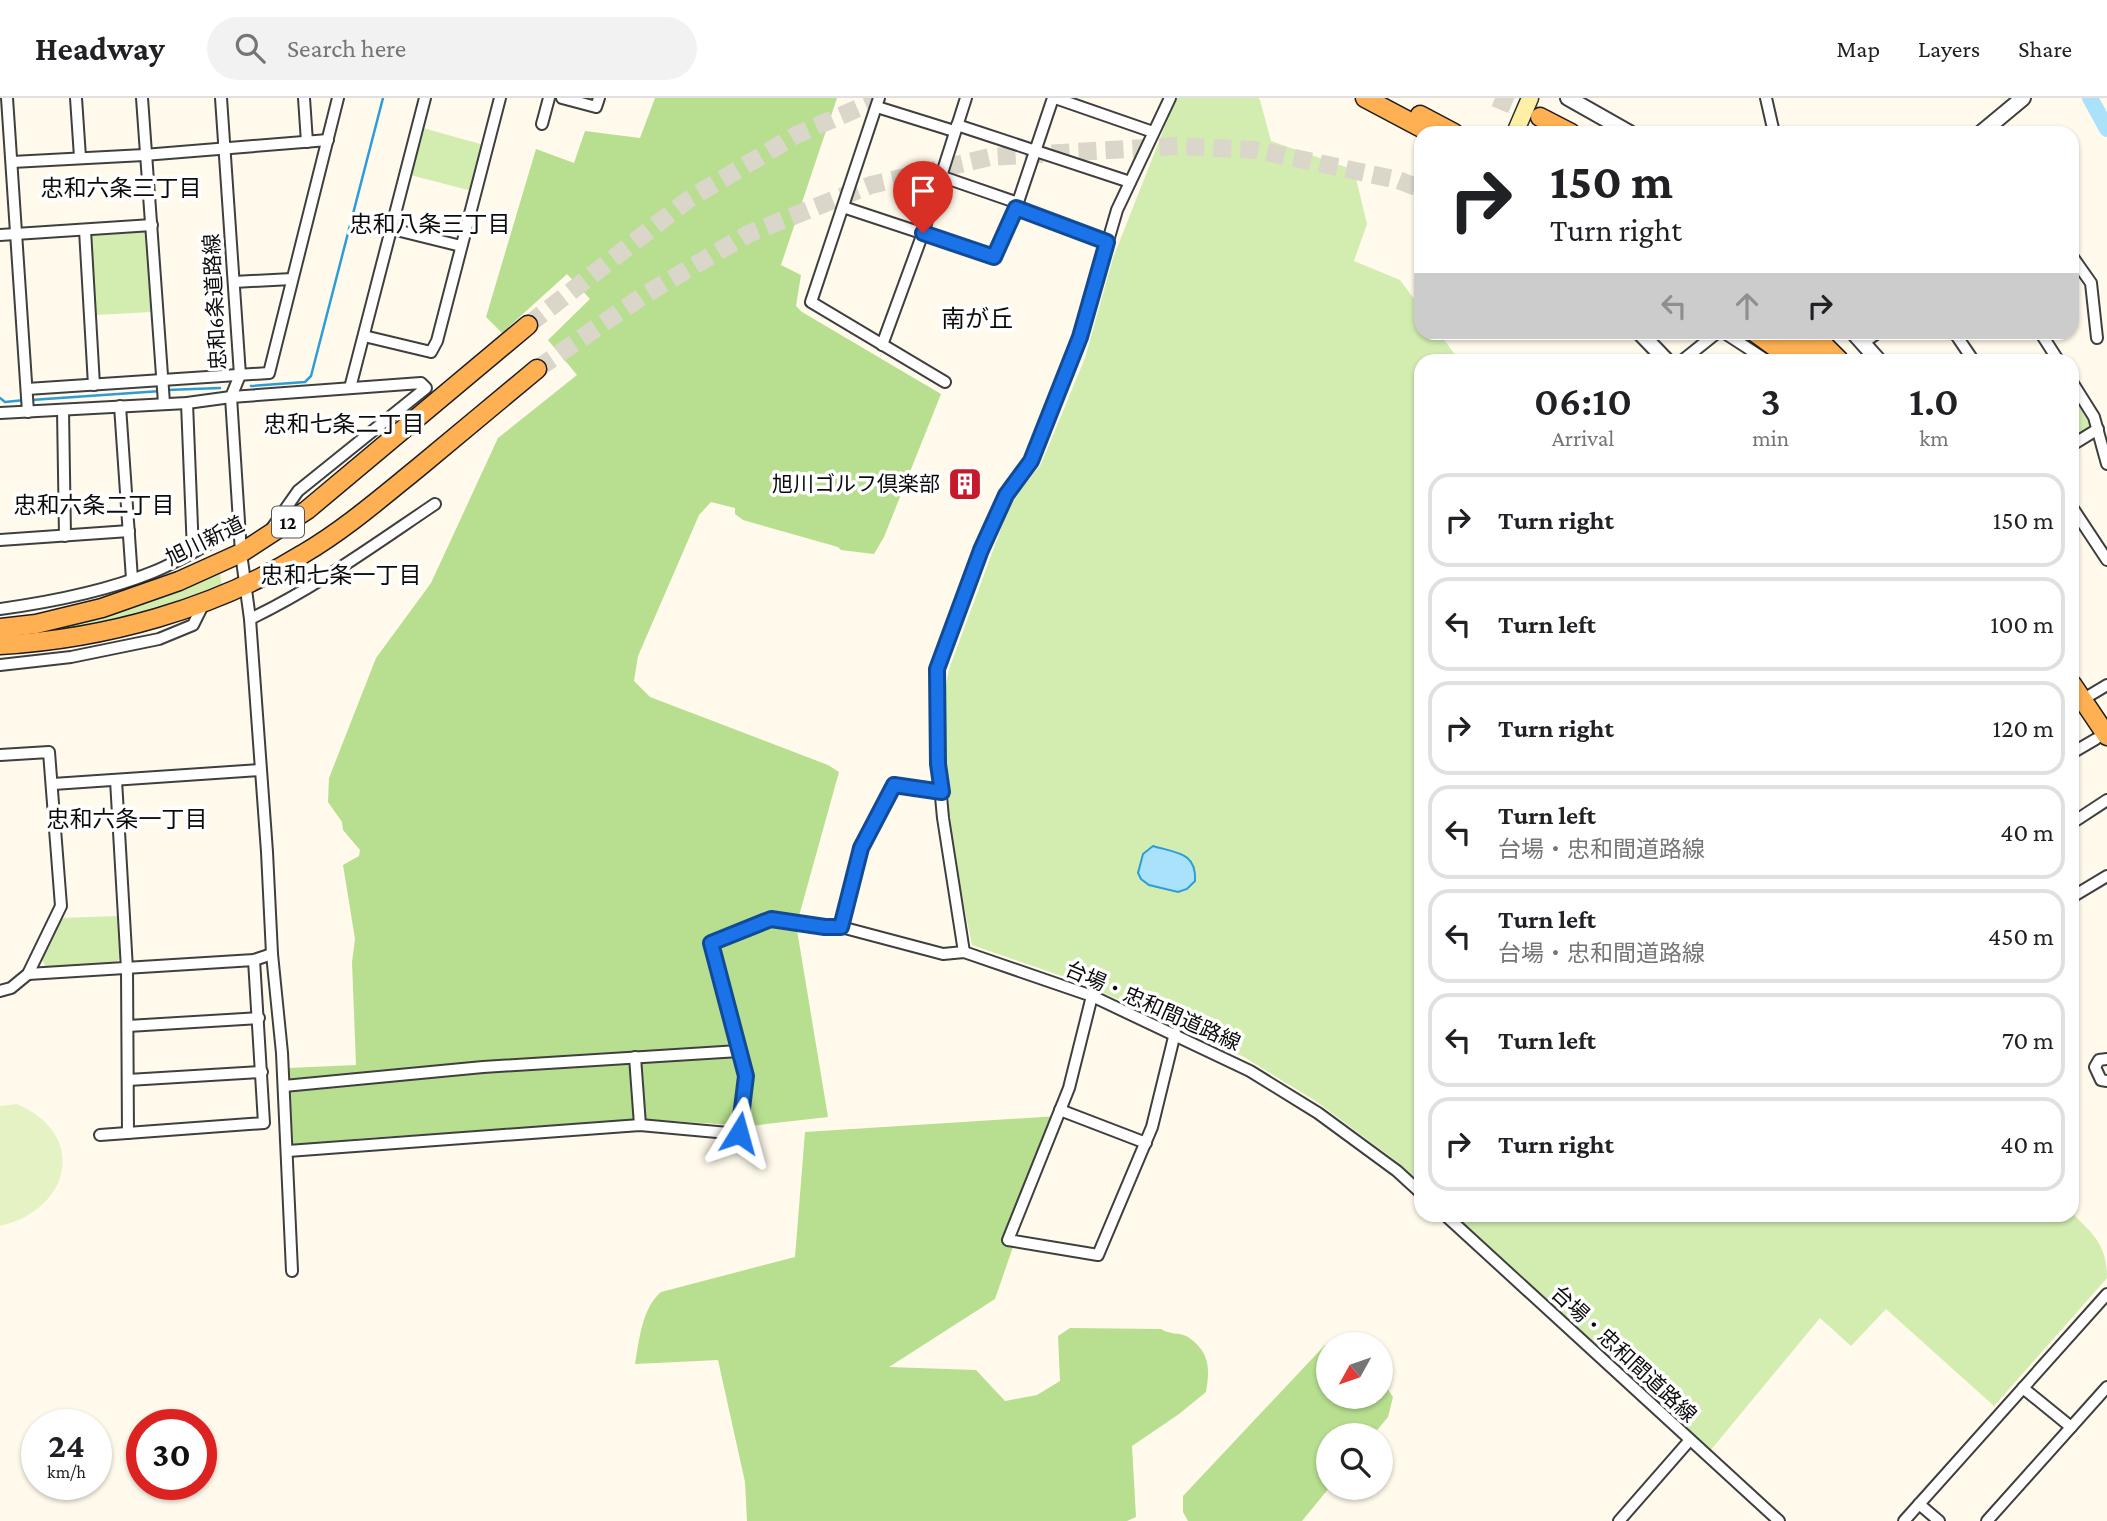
<!DOCTYPE html>
<meta charset="utf-8">
<style>
:root{--surface:#fff;--page:#f2f2f2;--text:#202124;--muted:#757577;--line:#e0e0e0}
body{margin:0;font-family:"Crimson Pro","Noto Sans JP",serif;background:var(--page);color:var(--text);height:100vh;display:flex;flex-direction:column;font-size:26px;white-space:nowrap}
*{box-sizing:border-box;margin:0}
p{font-size:23px;color:var(--muted)}
.icon{flex:none;width:38px;height:38px;fill:none;stroke:currentColor;stroke-width:2;stroke-linecap:round;stroke-linejoin:round}
.map{position:relative;flex:1;overflow:hidden}
.drawer{position:absolute;left:1414px;top:256px;width:665px;height:868px;display:flex;flex-direction:column;background:var(--surface);border-radius:21px;box-shadow:0 2px 5px #0004}
.drawer>*{flex:none}
.banner{position:absolute;left:1414px;top:28px;width:665px;height:214px;border-radius:21px;box-shadow:0 2px 5px #0004;background:#fff;color:var(--text);overflow:hidden}
.needle{width:46px;rotate:230deg}
.tools{position:absolute;left:1316px;top:1234px;display:grid;gap:14px}
.tools a{display:grid;place-items:center;width:77px;height:77px;border-radius:50%;background:var(--surface);box-shadow:0 2px 5px #0004;font-size:35px}
.speed{position:absolute;left:21px;top:1311px;display:flex;gap:14px;font-size:35px;font-weight:700;text-align:center}
.speed>*{display:grid;place-content:center;width:91px;height:91px;border-radius:50%;background:var(--surface);box-shadow:0 2px 5px #0004;line-height:1}
.speed small{font-size:18px;font-weight:400}
.speed .limit{border:10px solid #d22;background:#fff;color:#111}
.pin{position:absolute;display:grid;place-items:center;width:60px;height:60px;color:#fff;margin:-72px -30px;border-radius:50% 50% 50% 0;rotate:-45deg;box-shadow:0 0 7px #0007}
.pin .icon{rotate:45deg}
.me{position:absolute;width:77px;margin:-38px;rotate:8deg;stroke-linejoin:round;filter:drop-shadow(0 0 5px #0008)}
.turn{display:flex;align-items:center;gap:24px;height:147px;padding:0 21px;font-size:32px}
.turn .icon{width:91px;height:91px;stroke-width:2.5}
.turn b{display:block;font-size:49px;line-height:60px}
.lanes{display:flex;align-items:center;height:66px;padding:0 21px;background:#0003;justify-content:center;gap:35px;direction:ltr}
.lanes .off{opacity:.35}
.eta{display:flex;justify-content:space-evenly;align-items:center;height:119px;text-align:center}
.eta b{font-size:42px;font-weight:600;line-height:49px}
ul{padding:0;list-style:none}
li{display:flex;align-items:center;gap:21px;height:94px;margin:0 14px 10px;padding:0 7px;border:4px solid var(--line);border-radius:21px}
li div{flex:1}
li b{display:block;font-size:26px}
li em{font-style:normal}
header{display:flex;align-items:center;gap:42px;box-sizing:border-box;height:98px;padding:0 35px;background:var(--surface);border-bottom:2px solid var(--line)}
header strong{font-size:33px}
nav{display:flex;gap:38px;margin-inline-start:auto;font-size:24px}
.search{width:490px;height:63px;background:var(--page);display:flex;align-items:center;gap:18px;box-sizing:border-box;padding:0 24px;border-radius:38px;color:var(--muted);font-size:26px}
.map>svg:first-child{display:block}
.green{fill:#d3edb1}
.forest{fill:#b7df8f}
.pitch{fill:#e5f3c4}
.water{fill:#abe2fb;stroke:#2c9dd8;stroke-width:2}
.lines{fill:none;stroke-linecap:round;stroke-linejoin:round}
.stream{stroke:#2c9dd8;stroke-width:2.5}
.river{stroke:#abe2fb;stroke-width:16}
.trunk-tunnel{stroke:#dbd6ca;stroke-width:18;stroke-dasharray:18 9;stroke-linecap:butt}
.minor-casing{stroke:#3f3f3f;stroke-width:14}
.tertiary-casing{stroke:#3f3f3f;stroke-width:18}
.secondary-casing{stroke:#2e2e2e;stroke-width:19}
.trunk-casing{stroke:#1d1d1d;stroke-width:21}
.minor{stroke:#fff;stroke-width:10}
.tertiary{stroke:#fff;stroke-width:14}
.secondary{stroke:#fff0a6;stroke-width:16}
.trunk{stroke:#ffb052;stroke-width:18}
.route-casing{stroke:#114b97;stroke-width:18}
.route{stroke:#1a73e8;stroke-width:12}
.labels{text-anchor:middle;dominant-baseline:central;stroke-width:7;stroke-linejoin:round;paint-order:stroke}
.shield{fill:#fff;stroke:#555;stroke-width:2}
.shield-label{font-size:19px;font-weight:bold;fill:#0c0c0c}
.street-label{font-size:21px;fill:#0c0c0c;stroke:#fff}
.poi-label{font-size:21px;fill:#0c0c0c;stroke:#fff;text-anchor:end}
.neighbourhood-label{font-size:23px;fill:#0c0c0c;stroke:#fff}
.quarter-label{font-size:24px;fill:#0c0c0c;stroke:#fff}
</style>
<header>
<strong>Headway</strong>
<div class="search"><svg class="icon" aria-label="search" viewBox="0 0 24 24"><circle cx="10" cy="10" r="6"/><path d="M15 15l6 6"/></svg>Search here</div>
<nav><a>Map</a><a>Layers</a><a>Share</a></nav>
</header>
<div class="map">
<svg width="2107" height="1423" viewBox="0 0 2107 1423">
<rect width="100%" height="100%" fill="#fffaeb"/>
<g class="green">
<path d="M 1176,0 L 1258,0 L 1260,2 L 1271,43 L 1354,72 L 1367,126 L 1354,163 L 1400,182 L 1421,210 L 1421,234 L 1439,235 L 1459,262 L 1421,262 L 1421,1086 L 1396,1063 L 1317,1004 L 1244,959 L 1082,885 L 972,847 L 946,719 L 942,607 L 949,571 L 1011,404 L 1041,366 L 1085,260 L 1113,160 Z"/>
<path d="M 423,30 L 484,47 L 472,93 L 410,77 Z"/>
<path d="M 146,133 L 152,214 L 96,217 L 90,137 Z"/>
<path d="M 2073,299 L 2092,330 L 2072,343 L 2072,300 Z"/>
<path d="M 220,474 L 222,489 L 165,511 L 65,537 L 0,536 L 184,489 Z"/>
<path d="M 118,818 L 120,860 L 115,866 L 47,870 L 40,859 L 60,820 Z"/>
<path d="M 2072,1115 C 2094,1137 2107,1147 2107,1180 L 1994,1308 L 1886,1211 L 1851,1248 L 1820,1220 L 1710,1353 L 1454,1117 Z"/>
</g>
<g class="forest">
<path d="M 655,0 L 837,0 L 781,167 L 801,177 L 796,208 L 802,214 L 941,296 L 884,439 L 874,456 L 841,452 L 838,449 L 743,422 L 735,416 L 735,410 L 711,404 L 699,417 L 638,558 L 634,583 L 650,599 L 828,667 L 839,674 L 799,818 L 795,820 L 828,1019 L 750,1028 L 655,1022 L 364,1040 L 293,1048 L 289,970 L 356,967 L 352,864 L 355,841 L 343,767 L 359,758 L 360,752 L 343,732 L 342,724 L 328,704 L 329,680 L 376,560 L 431,485 L 498,340 L 577,277 L 548,242 L 590,201 L 567,176 L 502,235 L 486,219 L 536,51 L 574,65 L 585,33 L 640,40 Z"/>
<path d="M 1058,1018 L 1019,1113 L 1014,1146 L 995,1201 L 889,1269 L 976,1272 L 1005,1303 L 1037,1297 L 1060,1283 L 1058,1238 L 1070,1230 L 1161,1231 C 1169,1237 1180,1234 1188,1239 C 1210,1254 1210,1270 1206,1294 L 1179,1316 L 1132,1348 L 1136,1419 L 1127,1423 L 747,1423 L 745,1384 L 718,1262 L 635,1266 C 639,1243 642,1210 661,1194 L 795,1159 L 805,1034 Z"/>
<path d="M 1325,1247 L 1328,1247 L 1328,1298 L 1381,1298 L 1381,1281 L 1393,1299 L 1388,1319 L 1373,1337 L 1328,1337 L 1329,1390 L 1302,1423 L 1188,1423 L 1183,1414 L 1183,1398 Z"/>
</g>
<path class="pitch" d="M 17,1006 C 89,1037 70,1112 0,1128 L 0,1008 Z"/>
<path class="water" d="M 1153,748 C 1176,755 1197,754 1195,783 L 1187,791 L 1178,794 L 1149,787 L 1141,781 L 1138,775 L 1143,756 Z"/>
<g class="lines">
<g class="stream">
<path d="M 251,288 L 305,284 L 311,278 L 383,0"/>
<path d="M 167,292 L 220,290"/>
<path d="M 0,300 L 5,304 L 25,302"/>
<path d="M 31,302 L 161,293"/>
</g>
<path class="river" d="M 2090,0 L 2107,31"/>
<g class="trunk-tunnel">
<path d="M 1495,0 L 1537,17"/>
<path d="M 528,227 L 689,101 L 796,37 L 882,0"/>
<path d="M 537,271 L 641,199 L 748,136 L 871,87 L 990,59 L 1179,48 L 1257,52 L 1398,82 L 1421,91"/>
</g>
<g class="minor-casing">
<g id="minor">
<path d="M 7,0 L 28,314"/>
<path d="M 76,0 L 80,59"/>
<path d="M 142,0 L 164,305"/>
<path d="M 221,0 L 240,277 L 231,299 L 241,455 L 250,521 L 267,754 L 272,856 L 282,955 L 292,1173"/>
<path d="M 304,0 L 307,44"/>
<path d="M 562,0 L 596,9 L 599,0"/>
<path d="M 879,0 L 811,204 L 945,284"/>
<path d="M 1055,0 L 1153,34"/>
<path d="M 1766,0 L 1774,35"/>
<path d="M 877,9 L 954,33"/>
<path d="M 542,26 L 549,0"/>
<path d="M 957,27 L 1130,84"/>
<path d="M 12,64 L 144,57 L 328,42"/>
<path d="M 940,78 L 1018,105"/>
<path d="M 843,109 L 994,159 L 1016,110 L 1053,0"/>
<path d="M 1016,110 L 1107,143"/>
<path d="M 360,123 L 461,148"/>
<path d="M 85,132 L 94,287"/>
<path d="M 0,137 L 152,127"/>
<path d="M 2072,158 L 2091,185 L 2097,240"/>
<path d="M 234,184 L 292,181"/>
<path d="M 1723,234 L 1766,262"/>
<path d="M 1954,234 L 1973,262"/>
<path d="M 2040,234 L 2058,262"/>
<path d="M 364,238 L 431,254 L 437,243 L 500,0"/>
<path d="M 1863,245 L 1879,234"/>
<path d="M 882,247 L 923,135 L 966,0"/>
<path d="M 1683,262 L 1718,234"/>
<path d="M 2072,284 L 2094,319 L 2107,366"/>
<path d="M 350,290 L 425,0"/>
<path d="M 27,291 L 269,275 L 338,0"/>
<path d="M 187,305 L 193,454"/>
<path d="M 120,308 L 132,481"/>
<path d="M 63,312 L 65,438"/>
<path d="M 0,315 L 187,305 L 231,299 L 421,285 L 426,290 L 298,393 L 272,430"/>
<path d="M 2072,347 L 2098,331"/>
<path d="M 2072,409 L 2107,462"/>
<path d="M 0,442 L 129,433"/>
<path d="M 0,511 C 51,504 104,494 153,474 C 182,462 211,444 239,429"/>
<path d="M 250,521 C 315,490 374,447 435,406"/>
<path d="M 0,567 L 71,559 L 159,541 L 193,527 L 205,503"/>
<path d="M 2082,602 L 2107,587"/>
<path d="M 2072,655 L 2096,641"/>
<path d="M 0,657 L 49,654 L 61,808 L 28,876 L 11,890 L 0,893"/>
<path d="M 116,682 L 127,871 L 128,1035"/>
<path d="M 53,686 L 260,672"/>
<path d="M 2072,725 L 2107,702"/>
<path d="M 2072,799 L 2107,778"/>
<path d="M 841,829 L 861,750 L 894,687 L 941,694"/>
<path d="M 964,854 L 943,720 L 938,666 L 937,571 L 981,452 L 1006,397 L 1031,363 L 1080,239 L 1117,112 L 1170,0"/>
<path d="M 28,876 L 254,862 L 272,856"/>
<path d="M 1092,898 L 1069,990 L 1008,1142 L 1098,1157 L 1152,1029 L 1175,935"/>
<path d="M 128,928 L 259,920"/>
<path d="M 635,959 L 640,1027"/>
<path d="M 2107,961 L 2099,962 L 2095,969 L 2101,982 L 2107,983"/>
<path d="M 128,982 L 262,974"/>
<path d="M 284,988 L 483,969 L 739,953"/>
<path d="M 1060,1012 L 1146,1045"/>
<path d="M 100,1037 L 264,1025 L 254,862"/>
<path d="M 288,1053 L 640,1027 L 739,1036 L 746,978 L 711,845 L 771,821 L 825,829 L 841,829 L 943,856 L 964,854 L 1092,898 L 1250,973 L 1318,1015 L 1397,1073 L 1421,1095"/>
<path d="M 1444,1116 L 1779,1423"/>
<path d="M 2023,1290 L 2071,1329"/>
<path d="M 1919,1406 L 1939,1423"/>
<path d="M 1619,1423 L 1689,1343"/>
<path d="M 1904,1423 L 2107,1196"/>
<path d="M 1987,1423 L 2107,1289"/>
</g>
</g>
<g class="tertiary-casing">
<g id="tertiary">
<path d="M 1568,0 L 1630,35"/>
<path d="M 1981,35 L 2023,0"/>
<path d="M 1639,234 L 1666,262"/>
<path d="M 1853,234 L 1878,262"/>
</g>
</g>
<g class="secondary-casing">
<path id="secondary" d="M 1515,35 L 1530,0"/>
</g>
<g class="trunk-casing">
<g id="trunk">
<path d="M 1365,0 L 1431,35"/>
<path d="M 1420,17 L 1454,35"/>
<path d="M 1540,19 L 1571,35"/>
<path d="M 1754,234 L 1793,262"/>
<path d="M 1784,234 L 1817,262"/>
<path d="M 1811,234 L 1839,262"/>
<path d="M 0,530 L 36,526 L 102,510 L 179,483 L 241,455 L 307,412 L 528,227"/>
<path d="M 0,547 C 104,541 214,511 303,456 C 344,432 381,400 418,370 C 458,337 497,304 537,271"/>
<path d="M 2072,586 L 2107,638"/>
</g>
</g>
<use href="#minor" class="minor"/>
<use href="#tertiary" class="tertiary"/>
<use href="#secondary" class="secondary"/>
<use href="#trunk" class="trunk"/>
</g>
<g class="lines">
<g class="route-casing">
<path id="route" d="M 739,1035 L 746,978 L 711,845 L 771,821 L 825,829 L 841,829 L 861,750 L 894,687 L 942,694 L 938,666 L 937,571 L 981,452 L 1006,397 L 1031,363 L 1080,239 L 1107,144 L 1016,110 L 994,159 L 923,135"/>
</g>
<use href="#route" class="route"/>
</g>
<defs>
<g id="building-square" transform="scale(1.75)"><rect x="-9" y="-9" width="18" height="18" rx="4" fill="#c7192b" stroke="#fff"/><path d="M-4-6H4V6H1V3H-1V6H-4ZM-2.5-4.3h1.7v1.8h-1.7ZM.8-4.3h1.7v1.8H.8ZM-2.5-1h1.7V.8h-1.7ZM.8-1h1.7V.8H.8Z" fill="#fff"/></g>
</defs>
<g fill-rule="evenodd">
<use href="#building-square" x="965" y="386"/>
</g>
<g class="labels">
<rect class="shield" x="272" y="408.5" width="32" height="31" rx="5"/>
<g class="shield-label">
<text x="288" y="424">12</text>
</g>
<g class="street-label">
<text transform="translate(215 204) rotate(-93)">忠和6条道路線</text>
<text transform="translate(205 443) rotate(-26)">旭川新道</text>
<text transform="translate(1153 908) rotate(24)">台場・忠和間道路線</text>
<text transform="translate(1624 1256) rotate(43)">台場・忠和間道路線</text>
</g>
<g class="poi-label">
<text x="940" y="386">旭川ゴルフ倶楽部</text>
</g>
<g class="neighbourhood-label">
<text x="121" y="90">忠和六条三丁目</text>
<text x="430" y="126">忠和八条三丁目</text>
<text x="344" y="326">忠和七条二丁目</text>
<text x="94" y="407">忠和六条二丁目</text>
<text x="341" y="477">忠和七条一丁目</text>
<text x="127" y="721">忠和六条一丁目</text>
</g>
<g class="quarter-label">
<text x="977" y="220">南が丘</text>
</g>
</g>
</svg>
<div class="tools">
<a><svg class="needle" viewBox="-14 -14 28 28"><path d="M0-13l5 13h-10z" fill="#e53935"/><path d="M0 13l5-13h-10z" fill="#757577"/></svg></a>
<a><svg class="icon" aria-label="search" viewBox="0 0 24 24"><circle cx="10" cy="10" r="6"/><path d="M15 15l6 6"/></svg></a>
</div>
<div class="speed"><div>24<small>km/h</small></div><div class="limit">30</div></div>
<div class="pin" style="left:923px;top:135px;background:#d93025"><svg class="icon" aria-label="arrive" viewBox="0 0 24 24"><path d="M6 21V4h12l-3 4 3 4H6"/></svg></div>
<svg class="me" style="left:739px;top:1035px" viewBox="-20 -20 40 40"><path d="M0-17L14 15 0 8-14 15z" fill="#1a73e8" stroke="#fff" stroke-width="4"/></svg>
<div class="banner">
<div class="turn"><svg class="icon" aria-label="right" viewBox="0 0 24 24"><path d="M7 20v-9h11M14 6l5 5-5 5"/></svg><div><b>150 m</b>Turn right</div></div>
<div class="lanes"><svg class="icon off" aria-label="left" viewBox="0 0 24 24"><path d="M17 20v-9H6M10 6l-5 5 5 5"/></svg><svg class="icon off" aria-label="ahead" viewBox="0 0 24 24"><path d="M12 20V5M6 11l6-6 6 6"/></svg><svg class="icon" aria-label="right" viewBox="0 0 24 24"><path d="M7 20v-9h11M14 6l5 5-5 5"/></svg></div>
</div>
<section class="drawer">
<div class="eta">
<div><b>06:10</b><p>Arrival</p></div>
<div><b>3</b><p>min</p></div>
<div><b>1.0</b><p>km</p></div>
</div>
<ul>
<li><svg class="icon" aria-label="right" viewBox="0 0 24 24"><path d="M7 20v-9h11M14 6l5 5-5 5"/></svg><div><b>Turn right</b></div><em>150 m</em></li>
<li><svg class="icon" aria-label="left" viewBox="0 0 24 24"><path d="M17 20v-9H6M10 6l-5 5 5 5"/></svg><div><b>Turn left</b></div><em>100 m</em></li>
<li><svg class="icon" aria-label="right" viewBox="0 0 24 24"><path d="M7 20v-9h11M14 6l5 5-5 5"/></svg><div><b>Turn right</b></div><em>120 m</em></li>
<li><svg class="icon" aria-label="left" viewBox="0 0 24 24"><path d="M17 20v-9H6M10 6l-5 5 5 5"/></svg><div><b>Turn left</b><p>台場・忠和間道路線</p></div><em>40 m</em></li>
<li><svg class="icon" aria-label="left" viewBox="0 0 24 24"><path d="M17 20v-9H6M10 6l-5 5 5 5"/></svg><div><b>Turn left</b><p>台場・忠和間道路線</p></div><em>450 m</em></li>
<li><svg class="icon" aria-label="left" viewBox="0 0 24 24"><path d="M17 20v-9H6M10 6l-5 5 5 5"/></svg><div><b>Turn left</b></div><em>70 m</em></li>
<li><svg class="icon" aria-label="right" viewBox="0 0 24 24"><path d="M7 20v-9h11M14 6l5 5-5 5"/></svg><div><b>Turn right</b></div><em>40 m</em></li>
</ul>
</section>
</div>
